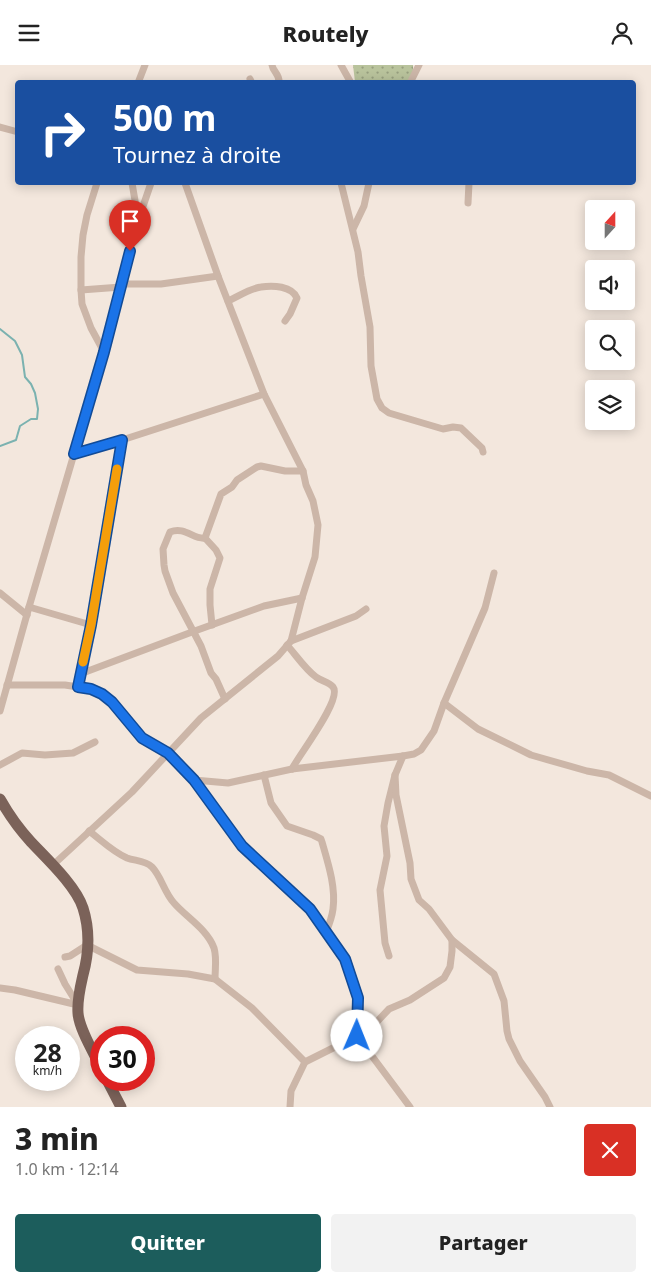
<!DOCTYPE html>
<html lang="fr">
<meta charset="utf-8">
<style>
:root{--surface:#fff;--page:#f2f2f2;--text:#222;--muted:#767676;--accent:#1c5d5c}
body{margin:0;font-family:"Noto Sans",sans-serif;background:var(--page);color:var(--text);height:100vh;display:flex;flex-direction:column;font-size:19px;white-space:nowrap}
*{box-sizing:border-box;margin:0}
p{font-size:16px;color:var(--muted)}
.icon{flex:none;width:28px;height:28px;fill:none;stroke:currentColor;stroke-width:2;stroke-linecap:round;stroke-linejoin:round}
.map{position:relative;height:1042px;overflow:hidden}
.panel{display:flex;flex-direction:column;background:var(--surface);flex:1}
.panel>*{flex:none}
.hud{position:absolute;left:15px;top:15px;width:621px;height:105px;border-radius:5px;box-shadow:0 2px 12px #0003;background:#1a4fa0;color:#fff;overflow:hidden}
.needle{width:32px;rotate:21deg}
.tools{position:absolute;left:585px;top:135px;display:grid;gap:10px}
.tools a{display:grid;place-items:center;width:50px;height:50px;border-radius:5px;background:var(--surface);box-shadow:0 2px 12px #0003;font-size:25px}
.speed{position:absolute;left:15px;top:961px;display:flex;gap:10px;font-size:25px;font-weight:700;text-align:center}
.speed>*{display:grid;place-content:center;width:65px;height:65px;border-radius:50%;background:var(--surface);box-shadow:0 2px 12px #0003;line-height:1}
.speed small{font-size:12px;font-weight:400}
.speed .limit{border:8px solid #d22;background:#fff;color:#111}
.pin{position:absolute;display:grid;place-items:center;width:42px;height:42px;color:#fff;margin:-51px -21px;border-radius:50% 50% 50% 0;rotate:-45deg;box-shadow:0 0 5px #0007}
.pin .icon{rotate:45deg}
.me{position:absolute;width:55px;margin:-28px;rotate:1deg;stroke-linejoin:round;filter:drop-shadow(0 0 4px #0008)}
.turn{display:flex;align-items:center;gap:18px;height:105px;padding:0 15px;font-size:22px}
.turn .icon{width:65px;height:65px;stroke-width:2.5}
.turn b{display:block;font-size:35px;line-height:42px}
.round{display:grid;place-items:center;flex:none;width:52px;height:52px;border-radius:5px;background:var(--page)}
.head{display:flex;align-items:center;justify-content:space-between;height:85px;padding:0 15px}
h1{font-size:30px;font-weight:800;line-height:38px}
.primary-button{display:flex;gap:10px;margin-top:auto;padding:10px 15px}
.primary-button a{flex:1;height:58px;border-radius:5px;background:var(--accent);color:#fff;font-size:20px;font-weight:800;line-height:58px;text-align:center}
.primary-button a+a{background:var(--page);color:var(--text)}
header{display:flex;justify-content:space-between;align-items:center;height:65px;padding:0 15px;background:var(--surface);font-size:22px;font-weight:800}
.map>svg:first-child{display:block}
.grass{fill:url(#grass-dots)}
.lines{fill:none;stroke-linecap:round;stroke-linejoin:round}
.stream{stroke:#7bb2b0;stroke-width:2}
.street{stroke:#ccb6a8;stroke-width:7}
.primary{stroke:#7b6259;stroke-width:11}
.route-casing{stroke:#114b97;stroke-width:12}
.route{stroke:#1a73e8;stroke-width:9}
.slow{stroke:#f59e0b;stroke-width:9}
</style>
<header><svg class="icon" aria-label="menu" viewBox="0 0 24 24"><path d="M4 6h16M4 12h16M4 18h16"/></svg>Routely<svg class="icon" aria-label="person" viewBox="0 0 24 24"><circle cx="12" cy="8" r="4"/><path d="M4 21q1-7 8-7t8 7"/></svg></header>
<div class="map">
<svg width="651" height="1042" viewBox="0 0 651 1042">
<defs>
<pattern id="grass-dots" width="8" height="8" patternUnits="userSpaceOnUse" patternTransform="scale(1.25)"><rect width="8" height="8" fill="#b9c39c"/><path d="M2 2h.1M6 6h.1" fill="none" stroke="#979f7f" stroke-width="1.8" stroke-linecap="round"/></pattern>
</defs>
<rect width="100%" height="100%" fill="#f3e7dd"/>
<path class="grass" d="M 353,0 L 413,0 L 413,17 L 355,17 Z"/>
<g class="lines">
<path class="stream" d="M 0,264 L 15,276 L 22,290 L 25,312 L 31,319 L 35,328 L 38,344 L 37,354 L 31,354 L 20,361 L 16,375 L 0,381"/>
<g class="street">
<path d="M 272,0 C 273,7 280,9 279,18"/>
<path d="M 341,0 L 351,18"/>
<path d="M 250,14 L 252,18"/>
<path d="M 138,18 L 145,0"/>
<path d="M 410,18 L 419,0"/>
<path d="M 0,62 L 18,67"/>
<path d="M 97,118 L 87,150 L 83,170 L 81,192 L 81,225 L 82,239 L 91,263 L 104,287"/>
<path d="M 341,118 L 358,187 L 361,211 L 370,262 L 371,301 L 377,334 L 382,343 L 389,348 L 443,364 L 453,362 L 461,363 L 482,383 L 483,387"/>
<path d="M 468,138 L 469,118"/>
<path d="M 139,153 L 151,118"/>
<path d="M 353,164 L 364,141 L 369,118"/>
<path d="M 121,219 L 161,219 L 218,211"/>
<path d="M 81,225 L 121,222"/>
<path d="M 228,236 C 237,232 251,223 261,222 C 273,220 292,221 297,233 L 290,249 L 285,256"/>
<path d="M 74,389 L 122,375 L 264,329"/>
<path d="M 205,473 L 216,485 L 220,493 L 210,524 L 210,540 L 212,560"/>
<path d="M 0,528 L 27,550"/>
<path d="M 29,542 L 91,560"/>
<path d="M 291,576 L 356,551 L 366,544"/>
<path d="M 287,580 C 296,590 305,604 316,612 C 321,616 329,617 333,622 C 343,634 298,691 292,704"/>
<path d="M 80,609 L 192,567 L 264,541 L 302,533"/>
<path d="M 7,620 L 65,620 L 91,624 L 102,629 L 112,637 L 142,673 L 168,689 L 194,715 L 242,781 L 311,844 L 345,894 L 358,933 L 357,971 L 410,1042"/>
<path d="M 78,622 L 91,560 L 122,375"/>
<path d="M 225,634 L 216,614 L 211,608 L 201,581 L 173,528 L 165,506 L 164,500 L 163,484 L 170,467 C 185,461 194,475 205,473 L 221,429 L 232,422 L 237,415 L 257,402 L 261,401 L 285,406 L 303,406"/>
<path d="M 444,638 L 478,664 L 531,690 L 587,706 L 609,710 L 651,731"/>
<path d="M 0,646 L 29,542 L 104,287 L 138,153 L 132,118"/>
<path d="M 0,700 L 22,688 L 45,690 L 73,688 L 95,677"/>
<path d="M 264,710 L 271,738 L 287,761 L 313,770 L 321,774 L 322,777 C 328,798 336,822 333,844 C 332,852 329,860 326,867"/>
<path d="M 194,715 L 228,718 L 292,704 L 403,691 L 414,689 L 421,685 L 434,666 L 444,638 L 485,543 L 494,508"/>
<path d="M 89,766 C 101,775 113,787 127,793 C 135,796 145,795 152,802 C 161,811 164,827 174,838 C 186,852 207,864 214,883 C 217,893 215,904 215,914"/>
<path d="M 53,800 L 132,727 L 201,653 L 278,591 L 291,576 L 302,533 L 315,492 L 318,460 L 313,436 L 306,420 L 303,406 L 264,329 L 218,211 L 185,118"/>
<path d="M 452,875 L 494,909 L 504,936 L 507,966 L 509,974 L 520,996 L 545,1032 L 550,1042"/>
<path d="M 389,891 L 385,878 L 380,825 L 387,791 L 384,761 L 388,738 L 395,710 L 403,691"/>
<path d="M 65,892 L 70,891 L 87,880 L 137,905 L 188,909 L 215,914 L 252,943 L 305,997"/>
<path d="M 0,923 L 15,925 L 78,940 L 65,919 L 58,904"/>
<path d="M 290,1042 L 291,1026 L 305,997 L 357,971 L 371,963 L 389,944 L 410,935 L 444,913 L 450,902 L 452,886 L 452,875 L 429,844 L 419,835 L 411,814 L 410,798 L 396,730 L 395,710"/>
</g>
<g class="primary">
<path d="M 0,734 C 9,750 19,764 31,777 C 47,794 76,821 83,843 C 90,865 89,888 83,910 C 80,923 77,935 78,948 C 79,964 94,988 101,1003"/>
<path d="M 107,1015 L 121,1042"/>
</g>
</g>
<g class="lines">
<g class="route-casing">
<path id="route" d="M 130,186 L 104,287 L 74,389 L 122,375 L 91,560 L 78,622 L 91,624 L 102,629 L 112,637 L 142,673 L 168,688 L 194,715 L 242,781 L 310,844 L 345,894 L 358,933 L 357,971"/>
</g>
<use href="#route" class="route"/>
<path class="slow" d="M 83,597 L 91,560 L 117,404"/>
</g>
</svg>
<div class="tools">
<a><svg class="needle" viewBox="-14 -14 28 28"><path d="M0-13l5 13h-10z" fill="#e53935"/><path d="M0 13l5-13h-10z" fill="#767676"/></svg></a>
<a><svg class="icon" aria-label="sound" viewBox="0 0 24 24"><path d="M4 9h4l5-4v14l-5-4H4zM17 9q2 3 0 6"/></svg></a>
<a><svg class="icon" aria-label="search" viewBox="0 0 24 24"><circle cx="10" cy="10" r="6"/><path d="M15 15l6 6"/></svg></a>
<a><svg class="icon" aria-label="layers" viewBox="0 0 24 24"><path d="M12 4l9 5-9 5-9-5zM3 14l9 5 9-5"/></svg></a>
</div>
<div class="speed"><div>28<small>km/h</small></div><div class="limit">30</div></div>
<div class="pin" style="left:130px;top:186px;background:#d93025"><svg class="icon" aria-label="arrive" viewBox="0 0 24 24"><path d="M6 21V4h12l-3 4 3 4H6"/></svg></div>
<svg class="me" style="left:357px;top:971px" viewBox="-20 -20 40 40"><circle r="19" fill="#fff"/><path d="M0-13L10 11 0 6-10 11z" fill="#1a73e8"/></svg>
<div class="hud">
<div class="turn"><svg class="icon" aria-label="right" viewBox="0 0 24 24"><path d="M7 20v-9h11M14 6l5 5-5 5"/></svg><div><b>500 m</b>Tournez à droite</div></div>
</div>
</div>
<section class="panel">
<div class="head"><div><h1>3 min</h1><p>1.0 km · 12:14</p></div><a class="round" style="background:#d93025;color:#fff"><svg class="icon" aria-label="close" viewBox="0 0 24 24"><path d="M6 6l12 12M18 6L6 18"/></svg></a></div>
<div class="primary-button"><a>Quitter</a><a>Partager</a></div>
</section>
